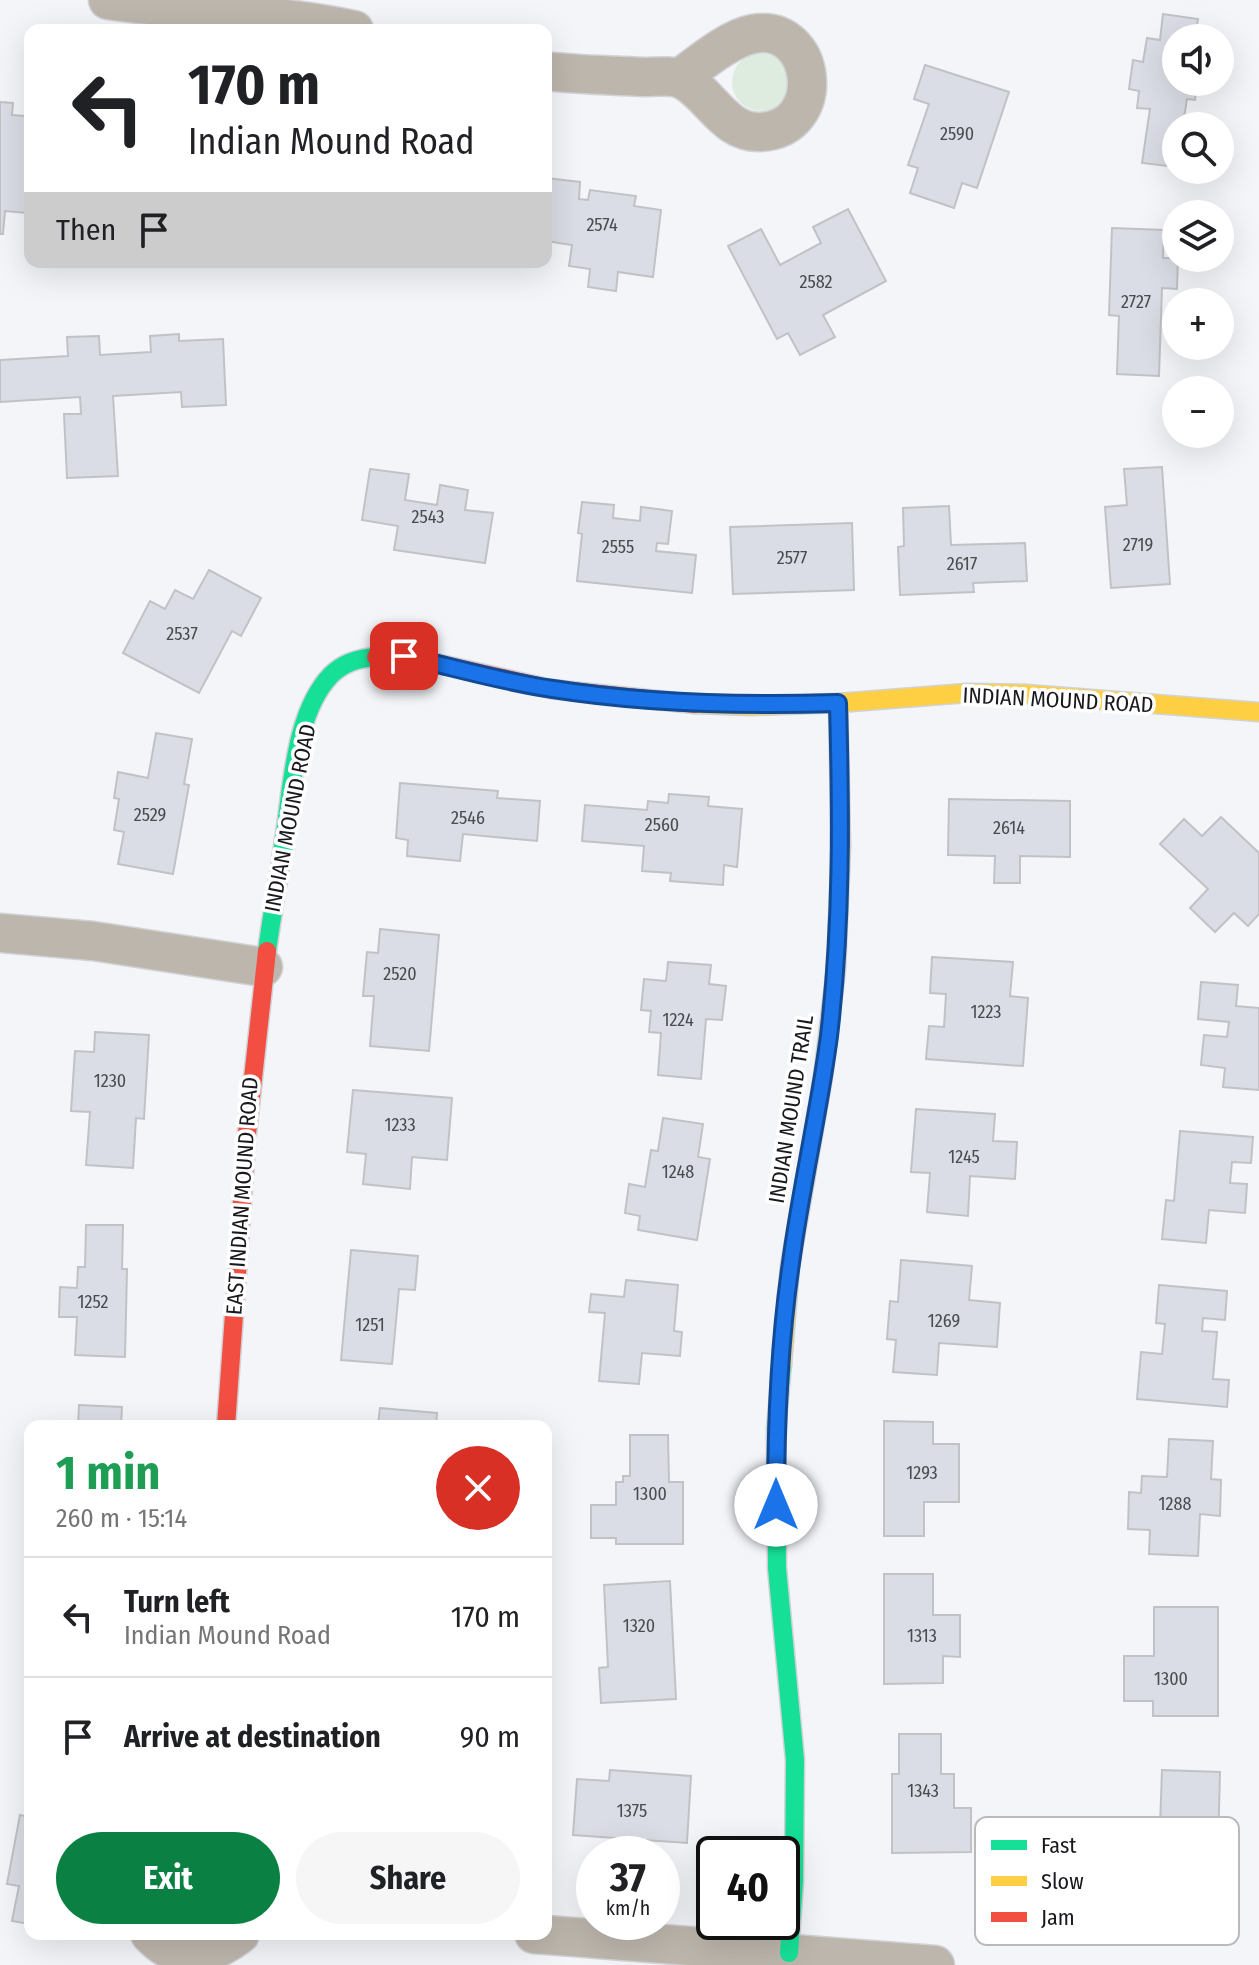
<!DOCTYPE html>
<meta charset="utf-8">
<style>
:root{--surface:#fff;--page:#f6f6f6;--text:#202124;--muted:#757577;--line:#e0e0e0;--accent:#0b8043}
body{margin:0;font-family:"Fira Sans Condensed",sans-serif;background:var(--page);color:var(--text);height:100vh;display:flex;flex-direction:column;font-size:30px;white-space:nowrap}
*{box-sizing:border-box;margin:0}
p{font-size:26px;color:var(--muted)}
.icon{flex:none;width:44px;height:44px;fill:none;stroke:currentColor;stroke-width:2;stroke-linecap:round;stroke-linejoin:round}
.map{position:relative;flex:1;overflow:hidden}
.panel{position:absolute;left:24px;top:1420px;width:528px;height:520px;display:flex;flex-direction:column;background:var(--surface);border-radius:16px;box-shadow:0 8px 32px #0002}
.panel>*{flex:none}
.top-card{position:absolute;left:24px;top:24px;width:528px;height:244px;border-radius:16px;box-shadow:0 8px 32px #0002;background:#fff;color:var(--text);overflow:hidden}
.tools{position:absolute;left:1162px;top:24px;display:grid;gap:16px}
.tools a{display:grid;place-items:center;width:72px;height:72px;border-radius:50%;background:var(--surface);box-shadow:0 8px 32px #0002;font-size:40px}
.speed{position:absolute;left:576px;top:1836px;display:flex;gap:16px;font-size:40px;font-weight:700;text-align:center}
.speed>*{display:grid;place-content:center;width:104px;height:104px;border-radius:50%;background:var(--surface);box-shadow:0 8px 32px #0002;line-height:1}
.speed small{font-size:20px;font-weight:400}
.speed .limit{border:4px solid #111;border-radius:12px;background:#fff;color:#111}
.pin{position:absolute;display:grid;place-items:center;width:68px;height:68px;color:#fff;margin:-34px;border-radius:16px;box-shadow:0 4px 12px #0006}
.me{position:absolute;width:88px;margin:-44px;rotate:0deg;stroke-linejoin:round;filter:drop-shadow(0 0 6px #0008)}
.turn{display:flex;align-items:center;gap:28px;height:168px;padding:0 32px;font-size:36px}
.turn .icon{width:104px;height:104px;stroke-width:2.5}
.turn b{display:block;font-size:56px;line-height:68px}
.then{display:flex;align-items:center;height:76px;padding:0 32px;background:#0003;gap:16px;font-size:30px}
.round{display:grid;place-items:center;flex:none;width:84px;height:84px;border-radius:42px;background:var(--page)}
.overview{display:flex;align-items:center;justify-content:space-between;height:136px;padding:0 32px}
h1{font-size:48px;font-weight:700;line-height:60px;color:#1e9e55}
.action{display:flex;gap:16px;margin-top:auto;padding:16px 32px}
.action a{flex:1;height:92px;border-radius:48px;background:var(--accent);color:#fff;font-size:32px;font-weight:700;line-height:92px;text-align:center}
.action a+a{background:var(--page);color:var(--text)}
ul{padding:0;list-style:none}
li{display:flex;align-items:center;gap:24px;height:120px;padding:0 32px;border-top:2px solid var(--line)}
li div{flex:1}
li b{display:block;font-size:30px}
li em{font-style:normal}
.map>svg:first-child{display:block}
.green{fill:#deece0}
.building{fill:#dadde5;stroke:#c0c2c5;stroke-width:2}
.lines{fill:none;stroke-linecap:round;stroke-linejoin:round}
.street-casing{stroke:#d1d2d5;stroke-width:41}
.fast-casing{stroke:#d1d2d5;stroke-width:21}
.slow-casing{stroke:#d1d2d5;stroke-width:21}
.jam-casing{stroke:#d1d2d5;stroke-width:21}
.street{stroke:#bdb6ad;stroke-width:38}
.fast{stroke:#16e098;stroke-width:18}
.slow{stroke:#ffcf43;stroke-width:18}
.jam{stroke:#f24e42;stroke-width:18}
.route-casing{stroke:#114b97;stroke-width:20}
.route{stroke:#1a73e8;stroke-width:14}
.labels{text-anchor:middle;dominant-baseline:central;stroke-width:7;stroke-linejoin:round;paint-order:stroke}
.number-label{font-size:18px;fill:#4a4b4f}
.street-label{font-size:22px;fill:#18191c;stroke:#fff}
.key{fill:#fff;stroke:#bababb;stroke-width:2}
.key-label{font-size:22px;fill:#18191c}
</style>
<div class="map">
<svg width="1259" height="1965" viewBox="0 0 1259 1965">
<rect width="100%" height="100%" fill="#f3f5f9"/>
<circle class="green" cx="761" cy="82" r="29"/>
<g class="building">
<path d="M 1163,14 L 1198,19 L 1195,38 L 1176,38 L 1176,82 L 1197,82 L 1195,100 L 1187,99 L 1183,124 L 1189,126 L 1176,126 L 1176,167 L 1142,163 L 1150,109 L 1137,108 L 1139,91 L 1129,89 L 1133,60 L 1143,62 L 1147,38 L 1160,40 Z"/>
<path d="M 925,65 L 1009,92 L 977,188 L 962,183 L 954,208 L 910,193 L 918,168 L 908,165 L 929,104 L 914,99 Z"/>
<path d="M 0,102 L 13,103 L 12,115 L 25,116 L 25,110 L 30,111 L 27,213 L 5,211 L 3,234 L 0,234 Z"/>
<path d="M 546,178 L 580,182 L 579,199 L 588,200 L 590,190 L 636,196 L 634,206 L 661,210 L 653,277 L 618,272 L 616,291 L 588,287 L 590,269 L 569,266 L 572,245 L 546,241 Z"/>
<path d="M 848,209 L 886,281 L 823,315 L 835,337 L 800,355 L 788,333 L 777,339 L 728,246 L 761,229 L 780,265 L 821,243 L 813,227 Z"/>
<path d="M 1112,228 L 1164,230 L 1163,258 L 1178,258 L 1177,289 L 1162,288 L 1159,376 L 1117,374 L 1119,316 L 1109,315 Z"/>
<path d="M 179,334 L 179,341 L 223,339 L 226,405 L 182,407 L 181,392 L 113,396 L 118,476 L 67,478 L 64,414 L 81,414 L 80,397 L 0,402 L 0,360 L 68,356 L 67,337 L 99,336 L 100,355 L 151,352 L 150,336 Z"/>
<path d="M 1162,467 L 1170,584 L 1111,588 L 1105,507 L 1127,505 L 1124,469 Z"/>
<path d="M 370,469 L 409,474 L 405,500 L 437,505 L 440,485 L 468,490 L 465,510 L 493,513 L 485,563 L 394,550 L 398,526 L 362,520 Z"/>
<path d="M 582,502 L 614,505 L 613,518 L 640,521 L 641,507 L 672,511 L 668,544 L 657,543 L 656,551 L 696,555 L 692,593 L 577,581 L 582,534 L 578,533 Z"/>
<path d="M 949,506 L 951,545 L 1025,543 L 1027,581 L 973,583 L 974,592 L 900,595 L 898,547 L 904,546 L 903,508 Z"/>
<path d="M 852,523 L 854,590 L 733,594 L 730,527 Z"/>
<path d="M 209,570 L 261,598 L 241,636 L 232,631 L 199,693 L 123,653 L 150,601 L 165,609 L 175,590 L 193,599 Z"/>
<path d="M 156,733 L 192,739 L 184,784 L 189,785 L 173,874 L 118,864 L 124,832 L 114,830 L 119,799 L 114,798 L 118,772 L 148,778 Z"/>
<path d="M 400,783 L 498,791 L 497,798 L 540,801 L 537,841 L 463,834 L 460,861 L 407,856 L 408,840 L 396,838 Z"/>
<path d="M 669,794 L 709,797 L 708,806 L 742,809 L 737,867 L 724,865 L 723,885 L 670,881 L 671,873 L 642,871 L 644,846 L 582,841 L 585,805 L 647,810 L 648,801 L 668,803 Z"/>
<path d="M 949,799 L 1070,801 L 1070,857 L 1020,856 L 1020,883 L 994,883 L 995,856 L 948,855 Z"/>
<path d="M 1221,817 L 1259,853 L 1259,914 L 1248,926 L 1234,913 L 1215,932 L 1190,908 L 1208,889 L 1160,844 L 1184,819 L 1202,836 Z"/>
<path d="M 380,929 L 439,935 L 429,1051 L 370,1046 L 374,996 L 363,996 L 367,952 L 378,953 Z"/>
<path d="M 932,957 L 1013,962 L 1010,996 L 1028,998 L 1023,1066 L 926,1059 L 929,1026 L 944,1027 L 946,994 L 930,993 Z"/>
<path d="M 668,962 L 711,965 L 709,984 L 726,986 L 722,1020 L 706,1019 L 701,1079 L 658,1075 L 661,1033 L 649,1032 L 651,1011 L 641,1010 L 644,979 L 666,981 Z"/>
<path d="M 1201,982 L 1238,985 L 1236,1006 L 1259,1008 L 1259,1090 L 1223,1087 L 1225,1068 L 1201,1065 L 1204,1035 L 1227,1037 L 1229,1022 L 1198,1019 Z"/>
<path d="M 95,1032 L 149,1035 L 144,1119 L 136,1118 L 133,1168 L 86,1165 L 90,1112 L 71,1111 L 75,1051 L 94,1052 Z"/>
<path d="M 353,1090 L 452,1098 L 447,1160 L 412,1157 L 410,1189 L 363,1184 L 366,1154 L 347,1152 Z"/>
<path d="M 916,1109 L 995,1114 L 993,1141 L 1017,1142 L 1015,1179 L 970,1176 L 968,1216 L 927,1212 L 930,1173 L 911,1172 Z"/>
<path d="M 663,1118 L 703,1124 L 698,1157 L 710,1159 L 697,1240 L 638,1230 L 640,1216 L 625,1213 L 629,1184 L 645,1187 L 651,1150 L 658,1151 Z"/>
<path d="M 1180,1131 L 1253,1137 L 1251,1163 L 1232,1162 L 1230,1183 L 1247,1184 L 1245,1213 L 1209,1210 L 1206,1243 L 1162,1239 L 1166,1200 L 1174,1201 Z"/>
<path d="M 86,1225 L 123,1225 L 122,1269 L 127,1269 L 125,1357 L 75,1355 L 77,1317 L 59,1317 L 60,1287 L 77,1288 L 78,1267 L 85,1267 Z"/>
<path d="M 351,1250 L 418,1256 L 415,1290 L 399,1289 L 392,1364 L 341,1360 Z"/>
<path d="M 901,1260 L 972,1266 L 969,1300 L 1000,1303 L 997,1347 L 939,1343 L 937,1375 L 893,1372 L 896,1340 L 887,1339 L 890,1301 L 898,1302 Z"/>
<path d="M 626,1280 L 678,1285 L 674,1331 L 682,1332 L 680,1356 L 642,1353 L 639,1384 L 599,1381 L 605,1313 L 589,1312 L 591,1294 L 624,1297 Z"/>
<path d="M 1159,1285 L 1227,1291 L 1225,1320 L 1203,1318 L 1202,1331 L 1217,1332 L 1213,1379 L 1229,1380 L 1227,1407 L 1137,1399 L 1141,1352 L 1162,1354 L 1165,1324 L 1156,1323 Z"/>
<path d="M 79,1405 L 122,1407 L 121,1426 L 78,1426 Z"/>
<path d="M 380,1408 L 437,1413 L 436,1426 L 361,1426 L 361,1423 L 378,1424 Z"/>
<path d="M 884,1421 L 933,1422 L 933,1444 L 959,1444 L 959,1502 L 924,1502 L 924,1536 L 884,1536 Z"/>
<path d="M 630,1435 L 668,1435 L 669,1482 L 683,1482 L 683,1544 L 616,1544 L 616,1538 L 591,1538 L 591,1505 L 616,1505 L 616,1482 L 623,1482 L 623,1476 L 630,1476 Z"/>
<path d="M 1169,1439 L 1213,1441 L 1211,1479 L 1221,1480 L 1220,1516 L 1200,1514 L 1198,1556 L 1149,1554 L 1150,1530 L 1128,1529 L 1129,1492 L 1141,1493 L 1142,1476 L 1167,1477 Z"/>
<path d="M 884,1574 L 933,1574 L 933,1615 L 960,1615 L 960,1657 L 943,1656 L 943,1683 L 884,1684 Z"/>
<path d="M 670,1581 L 676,1699 L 601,1703 L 599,1668 L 608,1667 L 604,1585 Z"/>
<path d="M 1154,1607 L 1218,1607 L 1218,1716 L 1153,1716 L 1153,1701 L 1124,1701 L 1124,1656 L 1154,1656 Z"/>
<path d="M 899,1734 L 941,1734 L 941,1774 L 954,1774 L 954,1808 L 971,1808 L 971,1852 L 892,1853 L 892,1774 L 899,1774 Z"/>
<path d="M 610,1770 L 691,1776 L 687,1843 L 573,1835 L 577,1779 L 609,1781 Z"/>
<path d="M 1162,1770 L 1220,1772 L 1217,1884 L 1158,1882 Z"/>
<path d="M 20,1815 L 30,1817 L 30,1924 L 12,1921 L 19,1886 L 7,1884 Z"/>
</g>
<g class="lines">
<g class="street-casing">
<g id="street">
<path d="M 108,0 C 189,12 273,13 354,30"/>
<path d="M 546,71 C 578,75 611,75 644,77 C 655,77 671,75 681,79 C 710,92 723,133 760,132 C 830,129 817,22 753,34 C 730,38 699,64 680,78"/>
<path d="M 0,933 L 93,941 L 263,967"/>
<path d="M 150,1934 C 179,1965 209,1958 240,1934"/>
<path d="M 534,1934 L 935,1965"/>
</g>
</g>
<g class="fast-casing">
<g id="fast">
<path d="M 267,951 C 272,914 279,877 284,840 C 292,791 294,713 331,675 C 343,663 359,658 376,657"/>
<path d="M 782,1364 L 776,1429 L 777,1568 L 795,1760 L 794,1881 L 789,1953"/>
</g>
</g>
<g class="slow-casing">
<g id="slow">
<path d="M 695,704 L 751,706 L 838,703 L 967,693 L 1026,694 L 1259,712"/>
<path d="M 782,1364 L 790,1266 L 823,1077 L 836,969 L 841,846"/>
</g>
</g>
<g class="jam-casing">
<g id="jam">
<path d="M 376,657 L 404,656 L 551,689 L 695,704"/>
<path d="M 838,703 L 841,846"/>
<path d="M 226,1426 L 247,1133 L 267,951"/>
</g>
</g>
<use href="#street" class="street"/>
<use href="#fast" class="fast"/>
<use href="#slow" class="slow"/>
<use href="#jam" class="jam"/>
</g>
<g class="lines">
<g class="route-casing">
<path id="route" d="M 404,656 C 453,667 503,682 553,689 C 648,704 742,706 838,703 C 841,815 842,925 829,1036 C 819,1112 801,1187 791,1263 C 779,1343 776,1424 776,1505"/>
</g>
<use href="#route" class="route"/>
</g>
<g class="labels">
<g class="number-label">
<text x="957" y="134">2590</text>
<text x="602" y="225">2574</text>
<text x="816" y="282">2582</text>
<text x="1136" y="302">2727</text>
<text x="428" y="517">2543</text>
<text x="1138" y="545">2719</text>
<text x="618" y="547">2555</text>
<text x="792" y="558">2577</text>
<text x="962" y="564">2617</text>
<text x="182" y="634">2537</text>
<text x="150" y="815">2529</text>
<text x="468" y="818">2546</text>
<text x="662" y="825">2560</text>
<text x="1009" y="828">2614</text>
<text x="400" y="974">2520</text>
<text x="986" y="1012">1223</text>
<text x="678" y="1020">1224</text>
<text x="110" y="1081">1230</text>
<text x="400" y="1125">1233</text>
<text x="964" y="1157">1245</text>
<text x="678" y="1172">1248</text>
<text x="93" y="1302">1252</text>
<text x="944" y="1321">1269</text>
<text x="370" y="1325">1251</text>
<text x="922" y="1473">1293</text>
<text x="650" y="1494">1300</text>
<text x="1175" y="1504">1288</text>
<text x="639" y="1626">1320</text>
<text x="922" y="1636">1313</text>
<text x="1171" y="1679">1300</text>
<text x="923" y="1791">1343</text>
<text x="632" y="1811">1375</text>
</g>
<g class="street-label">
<text transform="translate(1058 700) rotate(3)">INDIAN MOUND ROAD</text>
<text transform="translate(290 818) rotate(-79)">INDIAN MOUND ROAD</text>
<text transform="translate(791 1109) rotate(-81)">INDIAN MOUND TRAIL</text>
<text transform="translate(242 1196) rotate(-86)">EAST INDIAN MOUND ROAD</text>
</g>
</g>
<rect x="975" y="1817" width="264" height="128" rx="12" class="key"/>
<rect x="991" y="1840" width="36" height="10" fill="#16e098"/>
<rect x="991" y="1876" width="36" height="10" fill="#ffcf43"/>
<rect x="991" y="1912" width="36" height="10" fill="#f24e42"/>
<g class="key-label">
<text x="1041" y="1853">Fast</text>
<text x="1041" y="1889">Slow</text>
<text x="1041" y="1925">Jam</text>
</g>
</svg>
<div class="tools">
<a><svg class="icon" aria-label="sound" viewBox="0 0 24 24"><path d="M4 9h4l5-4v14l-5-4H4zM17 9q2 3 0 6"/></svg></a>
<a><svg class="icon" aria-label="search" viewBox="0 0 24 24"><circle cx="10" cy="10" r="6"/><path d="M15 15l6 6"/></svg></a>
<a><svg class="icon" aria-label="layers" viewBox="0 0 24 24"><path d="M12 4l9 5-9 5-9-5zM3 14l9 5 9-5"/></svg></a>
<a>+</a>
<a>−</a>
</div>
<div class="speed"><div>37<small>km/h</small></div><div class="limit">40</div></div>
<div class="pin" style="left:404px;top:656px;background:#d93025"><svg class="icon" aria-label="arrive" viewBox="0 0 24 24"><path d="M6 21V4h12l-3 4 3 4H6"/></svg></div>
<svg class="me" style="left:776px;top:1505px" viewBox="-20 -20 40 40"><circle r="19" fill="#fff"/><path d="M0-13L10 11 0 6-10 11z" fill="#1a73e8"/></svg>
<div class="top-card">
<div class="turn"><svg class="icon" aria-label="left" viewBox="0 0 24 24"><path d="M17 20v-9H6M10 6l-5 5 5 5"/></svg><div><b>170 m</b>Indian Mound Road</div></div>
<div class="then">Then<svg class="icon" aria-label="arrive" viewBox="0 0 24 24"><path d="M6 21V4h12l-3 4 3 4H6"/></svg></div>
</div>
<section class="panel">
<div class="overview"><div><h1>1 min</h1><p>260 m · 15:14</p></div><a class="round" style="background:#d93025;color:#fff"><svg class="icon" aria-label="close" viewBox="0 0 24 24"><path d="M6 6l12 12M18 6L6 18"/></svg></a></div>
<ul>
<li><svg class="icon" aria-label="left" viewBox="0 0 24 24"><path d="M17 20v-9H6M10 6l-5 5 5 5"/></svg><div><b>Turn left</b><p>Indian Mound Road</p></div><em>170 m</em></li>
<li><svg class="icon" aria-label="arrive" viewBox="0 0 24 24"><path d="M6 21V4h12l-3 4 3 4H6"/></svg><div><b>Arrive at destination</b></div><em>90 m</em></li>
</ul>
<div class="action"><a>Exit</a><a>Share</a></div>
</section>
</div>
